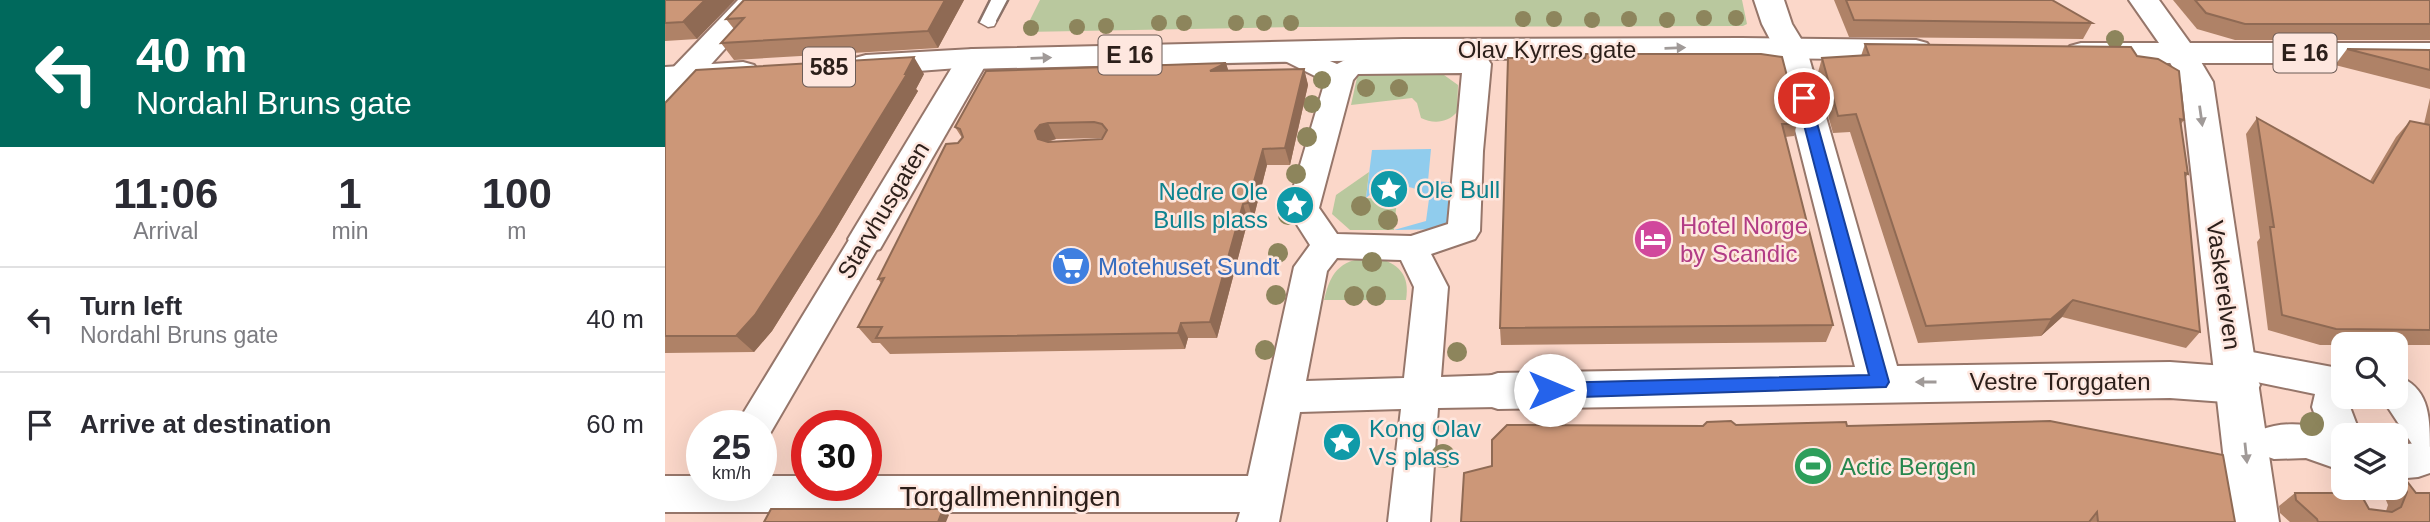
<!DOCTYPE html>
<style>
:root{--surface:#fff;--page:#f7f7f7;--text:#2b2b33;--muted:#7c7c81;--line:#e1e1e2}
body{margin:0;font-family:Arial,sans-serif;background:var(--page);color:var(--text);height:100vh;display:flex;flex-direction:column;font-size:26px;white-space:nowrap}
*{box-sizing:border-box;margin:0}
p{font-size:23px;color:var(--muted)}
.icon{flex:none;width:38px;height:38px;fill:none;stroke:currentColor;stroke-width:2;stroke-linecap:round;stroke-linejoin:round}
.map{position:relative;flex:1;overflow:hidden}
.sheet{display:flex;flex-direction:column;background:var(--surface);width:665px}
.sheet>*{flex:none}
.hud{background:#00695c;color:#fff;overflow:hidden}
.controls{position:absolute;left:1666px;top:332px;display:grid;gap:14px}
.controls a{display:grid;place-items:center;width:77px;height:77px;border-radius:14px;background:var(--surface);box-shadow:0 7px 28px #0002;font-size:35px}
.speed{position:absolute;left:21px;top:410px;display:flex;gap:14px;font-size:35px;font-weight:700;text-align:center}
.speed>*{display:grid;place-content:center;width:91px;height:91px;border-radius:50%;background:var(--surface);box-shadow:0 7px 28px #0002;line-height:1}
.speed small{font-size:18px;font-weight:400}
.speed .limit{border:10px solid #d22;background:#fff;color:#111}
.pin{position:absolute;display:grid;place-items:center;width:60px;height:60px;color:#fff;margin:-30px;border:4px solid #fff;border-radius:50%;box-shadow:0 2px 7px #0007}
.me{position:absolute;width:77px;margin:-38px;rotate:90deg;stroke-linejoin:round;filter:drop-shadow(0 0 5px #0008)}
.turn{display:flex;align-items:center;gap:24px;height:147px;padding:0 21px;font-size:32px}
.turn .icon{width:91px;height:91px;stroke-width:2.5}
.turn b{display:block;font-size:49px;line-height:60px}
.eta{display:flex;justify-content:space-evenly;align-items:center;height:119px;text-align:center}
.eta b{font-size:42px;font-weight:800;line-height:49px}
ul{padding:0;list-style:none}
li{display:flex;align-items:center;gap:21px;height:105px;padding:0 21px;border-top:2px solid var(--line)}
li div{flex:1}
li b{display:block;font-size:26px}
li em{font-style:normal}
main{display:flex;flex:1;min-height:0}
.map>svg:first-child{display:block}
.green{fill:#b9c89e}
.water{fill:#90cced}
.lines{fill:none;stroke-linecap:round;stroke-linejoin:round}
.service-casing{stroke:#96766a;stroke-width:3}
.pedestrian-casing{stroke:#96766a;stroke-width:4}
.minor-casing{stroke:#96766a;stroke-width:4}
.secondary-casing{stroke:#96766a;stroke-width:4}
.primary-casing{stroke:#96766a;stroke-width:4}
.trunk-casing{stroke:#96766a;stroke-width:4}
.service{fill:#fff;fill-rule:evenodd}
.pedestrian{fill:#fff;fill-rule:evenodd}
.minor{fill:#fff;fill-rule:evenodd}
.secondary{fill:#fff;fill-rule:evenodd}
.primary{fill:#fff;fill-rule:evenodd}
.trunk{fill:#fff;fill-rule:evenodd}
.tram{stroke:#8a7269;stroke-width:2}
.tree{fill:#8d855c}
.wall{fill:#af8267;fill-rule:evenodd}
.shaded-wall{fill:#8f6a54}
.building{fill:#cc9778;stroke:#8f6a54;stroke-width:2;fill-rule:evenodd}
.oneway{fill:#a09a98}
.route{fill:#2563eb;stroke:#184099;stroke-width:2}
.labels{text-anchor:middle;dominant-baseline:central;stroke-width:5;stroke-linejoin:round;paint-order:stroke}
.shield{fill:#fee7df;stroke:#6b5b55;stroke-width:2}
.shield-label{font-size:23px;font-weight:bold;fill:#2c1f1a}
.street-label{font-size:24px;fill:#2c1f1a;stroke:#fee7df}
.culture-label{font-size:24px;fill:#0d838f;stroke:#fee7df;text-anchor:start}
.hotel-label{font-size:24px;fill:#b23c85;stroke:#fee7df;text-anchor:start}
.shop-label{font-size:24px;fill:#366cbe;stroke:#fee7df;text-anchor:start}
.leisure-label{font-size:24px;fill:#27864d;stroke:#fee7df;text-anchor:start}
.near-street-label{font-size:28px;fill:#2c1f1a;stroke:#fee7df}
</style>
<main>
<section class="sheet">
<div class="hud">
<div class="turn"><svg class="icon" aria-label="left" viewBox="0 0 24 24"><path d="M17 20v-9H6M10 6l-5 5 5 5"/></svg><div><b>40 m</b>Nordahl Bruns gate</div></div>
</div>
<div class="eta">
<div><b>11:06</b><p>Arrival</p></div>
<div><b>1</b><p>min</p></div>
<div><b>100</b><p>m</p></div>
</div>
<ul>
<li><svg class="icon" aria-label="left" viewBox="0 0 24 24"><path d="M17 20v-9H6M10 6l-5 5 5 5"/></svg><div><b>Turn left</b><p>Nordahl Bruns gate</p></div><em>40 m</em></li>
<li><svg class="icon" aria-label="arrive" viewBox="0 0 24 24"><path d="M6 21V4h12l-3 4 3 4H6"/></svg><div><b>Arrive at destination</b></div><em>60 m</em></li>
</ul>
</section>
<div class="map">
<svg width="1765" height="522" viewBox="0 0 1765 522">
<rect width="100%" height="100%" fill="#fbd7c9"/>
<g class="green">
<path d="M 375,0 L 1077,0 L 1082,24 L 1078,26 L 630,27 L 359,32 Z"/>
<path d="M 693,73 L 779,75 L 793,85 L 792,112 C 783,123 768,124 756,118 L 752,103 L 747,98 L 686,105 Z"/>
<path d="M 704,172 L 701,198 L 732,199 L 729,230 L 685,230 L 667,214 L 671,195 Z"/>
<path d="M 710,257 C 734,264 745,274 741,300 L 659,300 C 666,269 677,259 710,257 Z"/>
</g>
<path class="water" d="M 766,149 L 763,181 L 784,182 L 782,229 L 729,230 L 761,221 L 764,199 C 749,180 717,184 701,198 L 707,150 Z"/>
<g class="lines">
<g class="service-casing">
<path id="service" d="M 325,0 L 343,0 L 329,26 L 323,27 L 314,22 Z"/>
</g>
<g class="pedestrian-casing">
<g id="pedestrian">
<path d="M 622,43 L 672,64 L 686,57 L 812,55 L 822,58 L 826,64 L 818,151 L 815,231 L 810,239 L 766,254 L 783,287 L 776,377 L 833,375 L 846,380 L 852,391 L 846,402 L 833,407 L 773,408 L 765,522 L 723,522 L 736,409 L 635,412 L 614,522 L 572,522 L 575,512 L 0,512 L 0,476 L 37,476 L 37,485 L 96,485 L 96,476 L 142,476 L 142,485 L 201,485 L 201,476 L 583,476 L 629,267 L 645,245 L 622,209 L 660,81 L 612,57 L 609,51 L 612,45 ZM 797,73 L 783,224 L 746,236 L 672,234 L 654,208 L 688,80 L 693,74 ZM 672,258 L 736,260 L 749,287 L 739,378 L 641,381 L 662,271 Z"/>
<path d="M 202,227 L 214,230 L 218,239 L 103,437 L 96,439 L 96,425 L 71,425 L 190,230 Z"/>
<path d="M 1571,349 L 1678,369 L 1678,397 L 1687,397 L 1685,407 L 1696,436 L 1678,436 L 1678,471 L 1641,458 L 1609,459 L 1595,454 L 1590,442 L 1595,430 C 1615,423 1635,422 1655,429 L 1647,407 L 1650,394 L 1558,375 L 1553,364 L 1558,353 Z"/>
<path d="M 1753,443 L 1765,447 L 1765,473 L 1753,477 L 1731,479 L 1731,445 Z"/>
</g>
</g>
<g class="minor-casing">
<g id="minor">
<path d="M 73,0 L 104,0 L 12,102 L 0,106 L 0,76 Z"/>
<path d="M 1089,0 L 1119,0 L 1127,24 L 1141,47 L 1232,366 L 1505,362 L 1574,367 L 1589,372 L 1595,385 L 1589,398 L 1574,403 L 1505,398 L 833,409 L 818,404 L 812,391 L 818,378 L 833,373 L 1190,367 L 1109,47 L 1097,24 Z"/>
<path d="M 308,49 L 319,52 L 324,59 L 215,249 L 202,253 L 189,249 L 183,239 L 189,229 L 292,59 L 297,52 Z"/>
<path d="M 1737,378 C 1765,391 1765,419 1765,452 L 1749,447 L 1716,397 L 1731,397 L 1731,380 Z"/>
</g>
</g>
<g class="secondary-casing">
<path id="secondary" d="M 1515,42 L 1526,45 L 1548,82 L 1614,522 L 1566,522 L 1516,82 L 1499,52 L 1504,45 Z"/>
</g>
<g class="primary-casing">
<g id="primary">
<path d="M 308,49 L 319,52 L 324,59 L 319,66 L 201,75 L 190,72 L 185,65 L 190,58 L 201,55 Z"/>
<path d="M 78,62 L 89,65 L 94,72 L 89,79 L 0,87 L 0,67 Z"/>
</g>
</g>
<g class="trunk-casing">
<g id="trunk">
<path d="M 1464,0 L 1494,0 L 1525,43 L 1765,43 L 1765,63 L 1416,63 L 1405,60 L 1400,53 L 1405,46 L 1416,43 L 1494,43 Z"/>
<path d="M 1076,38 L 1251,40 L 1262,43 L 1267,50 L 1262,57 L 1251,60 C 937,54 622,61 308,69 L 297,66 L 292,59 L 297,52 L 308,49 L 738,39 Z"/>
</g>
</g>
<use href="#service" class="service"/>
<use href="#pedestrian" class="pedestrian"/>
<use href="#minor" class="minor"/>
<use href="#secondary" class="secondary"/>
<use href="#primary" class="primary"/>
<use href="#trunk" class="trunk"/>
<g class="tram">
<path d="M 332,21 L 343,0"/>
<path d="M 314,22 L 325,0"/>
</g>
</g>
<g class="tree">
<circle cx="1039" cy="18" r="8"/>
<circle cx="1071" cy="18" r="8"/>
<circle cx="858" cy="19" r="8"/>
<circle cx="889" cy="19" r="8"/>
<circle cx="964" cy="19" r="8"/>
<circle cx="927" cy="20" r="8"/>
<circle cx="1002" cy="20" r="8"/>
<circle cx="494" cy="23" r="8"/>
<circle cx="519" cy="23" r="8"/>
<circle cx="571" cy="23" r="8"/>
<circle cx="599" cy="23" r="8"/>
<circle cx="626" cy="23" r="8"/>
<circle cx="441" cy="26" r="8"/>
<circle cx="412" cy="27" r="8"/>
<circle cx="366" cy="28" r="8"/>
<circle cx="1450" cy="39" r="9"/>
<circle cx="657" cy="80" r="9"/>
<circle cx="701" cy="88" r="9"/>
<circle cx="734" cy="88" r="9"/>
<circle cx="647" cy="104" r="9"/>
<circle cx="642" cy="137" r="10"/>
<circle cx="631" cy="174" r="10"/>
<circle cx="696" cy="206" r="10"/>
<circle cx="623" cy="215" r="10"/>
<circle cx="723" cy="220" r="10"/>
<circle cx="613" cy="253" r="10"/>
<circle cx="707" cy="262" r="10"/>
<circle cx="611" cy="295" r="10"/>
<circle cx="689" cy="296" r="10"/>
<circle cx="711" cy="296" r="10"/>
<circle cx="600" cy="350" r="10"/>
<circle cx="792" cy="352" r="10"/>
<circle cx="1647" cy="424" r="12"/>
<circle cx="778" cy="456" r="12"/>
</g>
<g class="wall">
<path d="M 0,0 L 70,0 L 32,39 L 0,41 Z"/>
<path d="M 299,0 L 273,48 L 69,60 L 56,43 L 69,29 L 61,19 Z"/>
<path d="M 1169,0 L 1387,0 L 1427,23 L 1418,39 L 1184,37 Z"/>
<path d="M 1508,0 L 1765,0 L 1765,40 L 1570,40 L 1532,29 Z"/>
<path d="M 1200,44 L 1472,56 L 1519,120 L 1516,124 L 1523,174 L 1520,178 L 1535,332 L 1521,348 L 1397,317 L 1376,336 L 1253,343 L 1185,132 L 1168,133 L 1152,76 L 1157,58 L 1196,56 Z"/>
<path d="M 1682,49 L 1765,50 L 1765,89 L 1670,65 Z"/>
<path d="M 920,58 L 1133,118 L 1129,136 L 1120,137 L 1168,325 L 1161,342 L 836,345 L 835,328 Z"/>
<path d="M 561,63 L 563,71 L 639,69 L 643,85 L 625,165 L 602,165 L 588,220 L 583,220 L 552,338 L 523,338 L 520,349 L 225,354 L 215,343 L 207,343 L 193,327 L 216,283 L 213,279 L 293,143 L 297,138 L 290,127 ZM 437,138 L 437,139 L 383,142 L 391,139 Z"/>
<path d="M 259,74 L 251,89 L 253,91 L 169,232 L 107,331 L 89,352 L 0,353 L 0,103 Z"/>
<path d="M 1765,98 L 1765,345 L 1655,345 L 1603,330 L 1592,242 L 1595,238 L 1581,134 L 1592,118 L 1705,181 L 1731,137 L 1745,121 L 1759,124 Z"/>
<path d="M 1071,425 L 1182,426 L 1570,522 L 796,522 Z"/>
<path d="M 1731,467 L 1765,522 L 1625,522 L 1615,513 L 1614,506 L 1630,493 L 1704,509 L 1721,511 L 1723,505 L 1716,488 L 1731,488 Z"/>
</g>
<g class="shaded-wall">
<path d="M 40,0 L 70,0 L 32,39 L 18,22 Z"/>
<path d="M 280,0 L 299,0 L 273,48 L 263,31 Z"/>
<path d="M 249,57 L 259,74 L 251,89 L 253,91 L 169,232 L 107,331 L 89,352 L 71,336 L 240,74 Z"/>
<path d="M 561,63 L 566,79 L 545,71 Z"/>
<path d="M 639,69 L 643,85 L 625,165 L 620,148 Z"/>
<path d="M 383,123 L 391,139 L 383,141 L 379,148 L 373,139 L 370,131 L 375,125 Z"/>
<path d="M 598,149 L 602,165 L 588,220 L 583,203 Z"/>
<path d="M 578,204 L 583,220 L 552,338 L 545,322 Z"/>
<path d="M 1408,300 L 1397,317 L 1376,336 L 1386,319 Z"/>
<path d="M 516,323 L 523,338 L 520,349 L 513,333 Z"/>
<path d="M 278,509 L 284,515 L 281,522 L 273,522 Z"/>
</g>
<g class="building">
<path d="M 0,0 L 40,0 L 18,22 L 0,23 Z"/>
<path d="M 79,0 L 280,0 L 263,31 L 56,43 L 79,18 L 61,19 Z"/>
<path d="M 1181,0 L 1387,0 L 1427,23 L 1189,20 Z"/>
<path d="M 1530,0 L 1765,0 L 1765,24 L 1580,24 L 1541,13 Z"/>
<path d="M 1200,44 L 1466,47 L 1472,56 L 1493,59 L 1514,71 L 1519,120 L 1515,119 L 1523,174 L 1520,173 L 1535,332 L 1408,300 L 1386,319 L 1261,326 L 1191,114 L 1173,116 L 1157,58 L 1204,55 Z"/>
<path d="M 1682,49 L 1765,50 L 1765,70 Z"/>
<path d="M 921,54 L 1096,54 L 1117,57 L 1133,118 L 1121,119 L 1123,124 L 1117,124 L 1168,325 L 835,328 L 843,58 L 920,58 Z"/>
<path d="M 249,57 L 240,74 L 242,74 L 155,215 L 90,315 L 71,336 L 0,336 L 0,103 L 31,70 Z"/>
<path d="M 561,63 L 545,71 L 639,69 L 620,148 L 598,149 L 583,203 L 578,204 L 545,322 L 516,323 L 513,333 L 211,338 L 217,327 L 193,327 L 219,278 L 213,279 L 281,144 L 293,143 L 298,137 L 295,129 L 290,127 L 321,71 ZM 429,122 L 437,124 L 442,130 L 437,139 L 383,142 L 373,139 L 370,131 L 375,125 L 383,123 Z"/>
<path d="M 1592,118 L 1708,183 L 1745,121 L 1765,125 L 1765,330 L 1671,329 L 1617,315 L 1605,227 L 1609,227 Z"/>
<path d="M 1066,421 L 1071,425 L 1181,422 L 1182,426 L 1385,421 L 1558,455 L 1570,522 L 1433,522 L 1432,512 L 1424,522 L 796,522 L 799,473 L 827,466 L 827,440 L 842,425 L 1038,426 L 1042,422 Z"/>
<path d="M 1731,467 L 1751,493 L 1765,493 L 1765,522 L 1653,522 L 1652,519 L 1631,500 L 1630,493 L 1695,493 L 1704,509 L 1727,512 L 1736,507 L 1742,492 L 1733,474 L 1731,473 Z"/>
<path d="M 106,509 L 278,509 L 273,522 L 99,522 Z"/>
</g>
<defs><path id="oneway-solid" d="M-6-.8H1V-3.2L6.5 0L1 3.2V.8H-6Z" transform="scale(1.75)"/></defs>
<g class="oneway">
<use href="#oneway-solid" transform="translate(1010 48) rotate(-2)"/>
<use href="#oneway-solid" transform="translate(376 58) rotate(-2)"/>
<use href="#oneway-solid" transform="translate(1536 116) rotate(82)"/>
<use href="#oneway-solid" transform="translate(1261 382) rotate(180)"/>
<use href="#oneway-solid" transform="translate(1581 453) rotate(84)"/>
</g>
<path class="route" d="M 1139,94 L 1145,98 L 1224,382 L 1221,387 L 885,398 L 878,396 L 876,390 L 878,385 L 885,383 L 1204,375 L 1132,98 Z"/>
<defs>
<g id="sight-disc" transform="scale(2.0125)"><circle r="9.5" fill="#0f9aa8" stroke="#fee7df"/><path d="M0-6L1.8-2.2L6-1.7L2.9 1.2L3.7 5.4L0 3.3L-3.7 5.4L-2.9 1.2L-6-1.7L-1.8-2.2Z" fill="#fff"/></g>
<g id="hotel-disc" transform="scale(2.0125)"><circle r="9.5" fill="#d1479c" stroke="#fee7df"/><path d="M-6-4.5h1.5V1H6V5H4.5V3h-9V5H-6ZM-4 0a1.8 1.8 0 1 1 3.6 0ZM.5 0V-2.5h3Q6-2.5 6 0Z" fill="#fff"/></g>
<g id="supermarket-disc" transform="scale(2.0125)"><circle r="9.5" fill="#3f7fe0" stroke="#fee7df"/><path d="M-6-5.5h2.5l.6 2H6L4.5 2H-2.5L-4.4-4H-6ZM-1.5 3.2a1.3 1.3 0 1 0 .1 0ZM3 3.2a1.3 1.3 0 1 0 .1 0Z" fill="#fff"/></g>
<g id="stadium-disc" transform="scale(2.0125)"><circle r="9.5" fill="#2e9e5b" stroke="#fee7df"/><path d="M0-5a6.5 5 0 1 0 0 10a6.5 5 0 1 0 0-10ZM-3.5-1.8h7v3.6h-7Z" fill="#fff"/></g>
</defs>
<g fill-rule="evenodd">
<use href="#sight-disc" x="724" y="189"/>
<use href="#sight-disc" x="630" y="205"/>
<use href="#hotel-disc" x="988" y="239"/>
<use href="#supermarket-disc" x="406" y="266"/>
<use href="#sight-disc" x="677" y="442"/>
<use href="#stadium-disc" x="1148" y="466"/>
</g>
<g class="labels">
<g class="shield">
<rect x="1608.5" y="33.5" width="63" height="39" rx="5"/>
<rect x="433.5" y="35.5" width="63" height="39" rx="5"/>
<rect x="138" y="47.5" width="52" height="39" rx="5"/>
</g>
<g class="shield-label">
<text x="1640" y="53">E 16</text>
<text x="465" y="55">E 16</text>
<text x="164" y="67">585</text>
</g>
<g class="street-label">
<text x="882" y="49">Olav Kyrres gate</text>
<text transform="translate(218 210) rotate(-59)">Starvhusgaten</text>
<text transform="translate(1559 285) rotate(82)">Vaskerelven</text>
<text x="1395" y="381">Vestre Torggaten</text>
</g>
<g class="culture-label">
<text x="751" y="189">Ole Bull</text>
<text x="603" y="191" text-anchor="end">Nedre Ole<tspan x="603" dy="28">Bulls plass</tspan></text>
<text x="704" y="428">Kong Olav<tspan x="704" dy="28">Vs plass</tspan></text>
</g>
<g class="hotel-label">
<text x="1015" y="225">Hotel Norge<tspan x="1015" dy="28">by Scandic</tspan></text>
</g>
<g class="shop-label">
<text x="433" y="266">Motehuset Sundt</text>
</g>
<g class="leisure-label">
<text x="1175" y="466">Actic Bergen</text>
</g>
<g class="near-street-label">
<text x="345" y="496">Torgallmenningen</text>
</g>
</g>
</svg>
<div class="controls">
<a><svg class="icon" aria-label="search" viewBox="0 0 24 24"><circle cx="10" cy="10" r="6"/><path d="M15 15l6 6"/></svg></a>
<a><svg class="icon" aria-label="layers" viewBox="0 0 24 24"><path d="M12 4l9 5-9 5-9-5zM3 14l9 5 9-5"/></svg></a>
</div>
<div class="speed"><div>25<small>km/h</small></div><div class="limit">30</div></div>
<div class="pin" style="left:1139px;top:98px;background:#d93025"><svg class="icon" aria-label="arrive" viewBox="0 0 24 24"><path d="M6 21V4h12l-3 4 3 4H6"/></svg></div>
<svg class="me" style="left:885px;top:390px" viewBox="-20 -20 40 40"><circle r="19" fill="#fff"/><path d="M0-13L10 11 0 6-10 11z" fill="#2563eb"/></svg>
</div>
</main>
